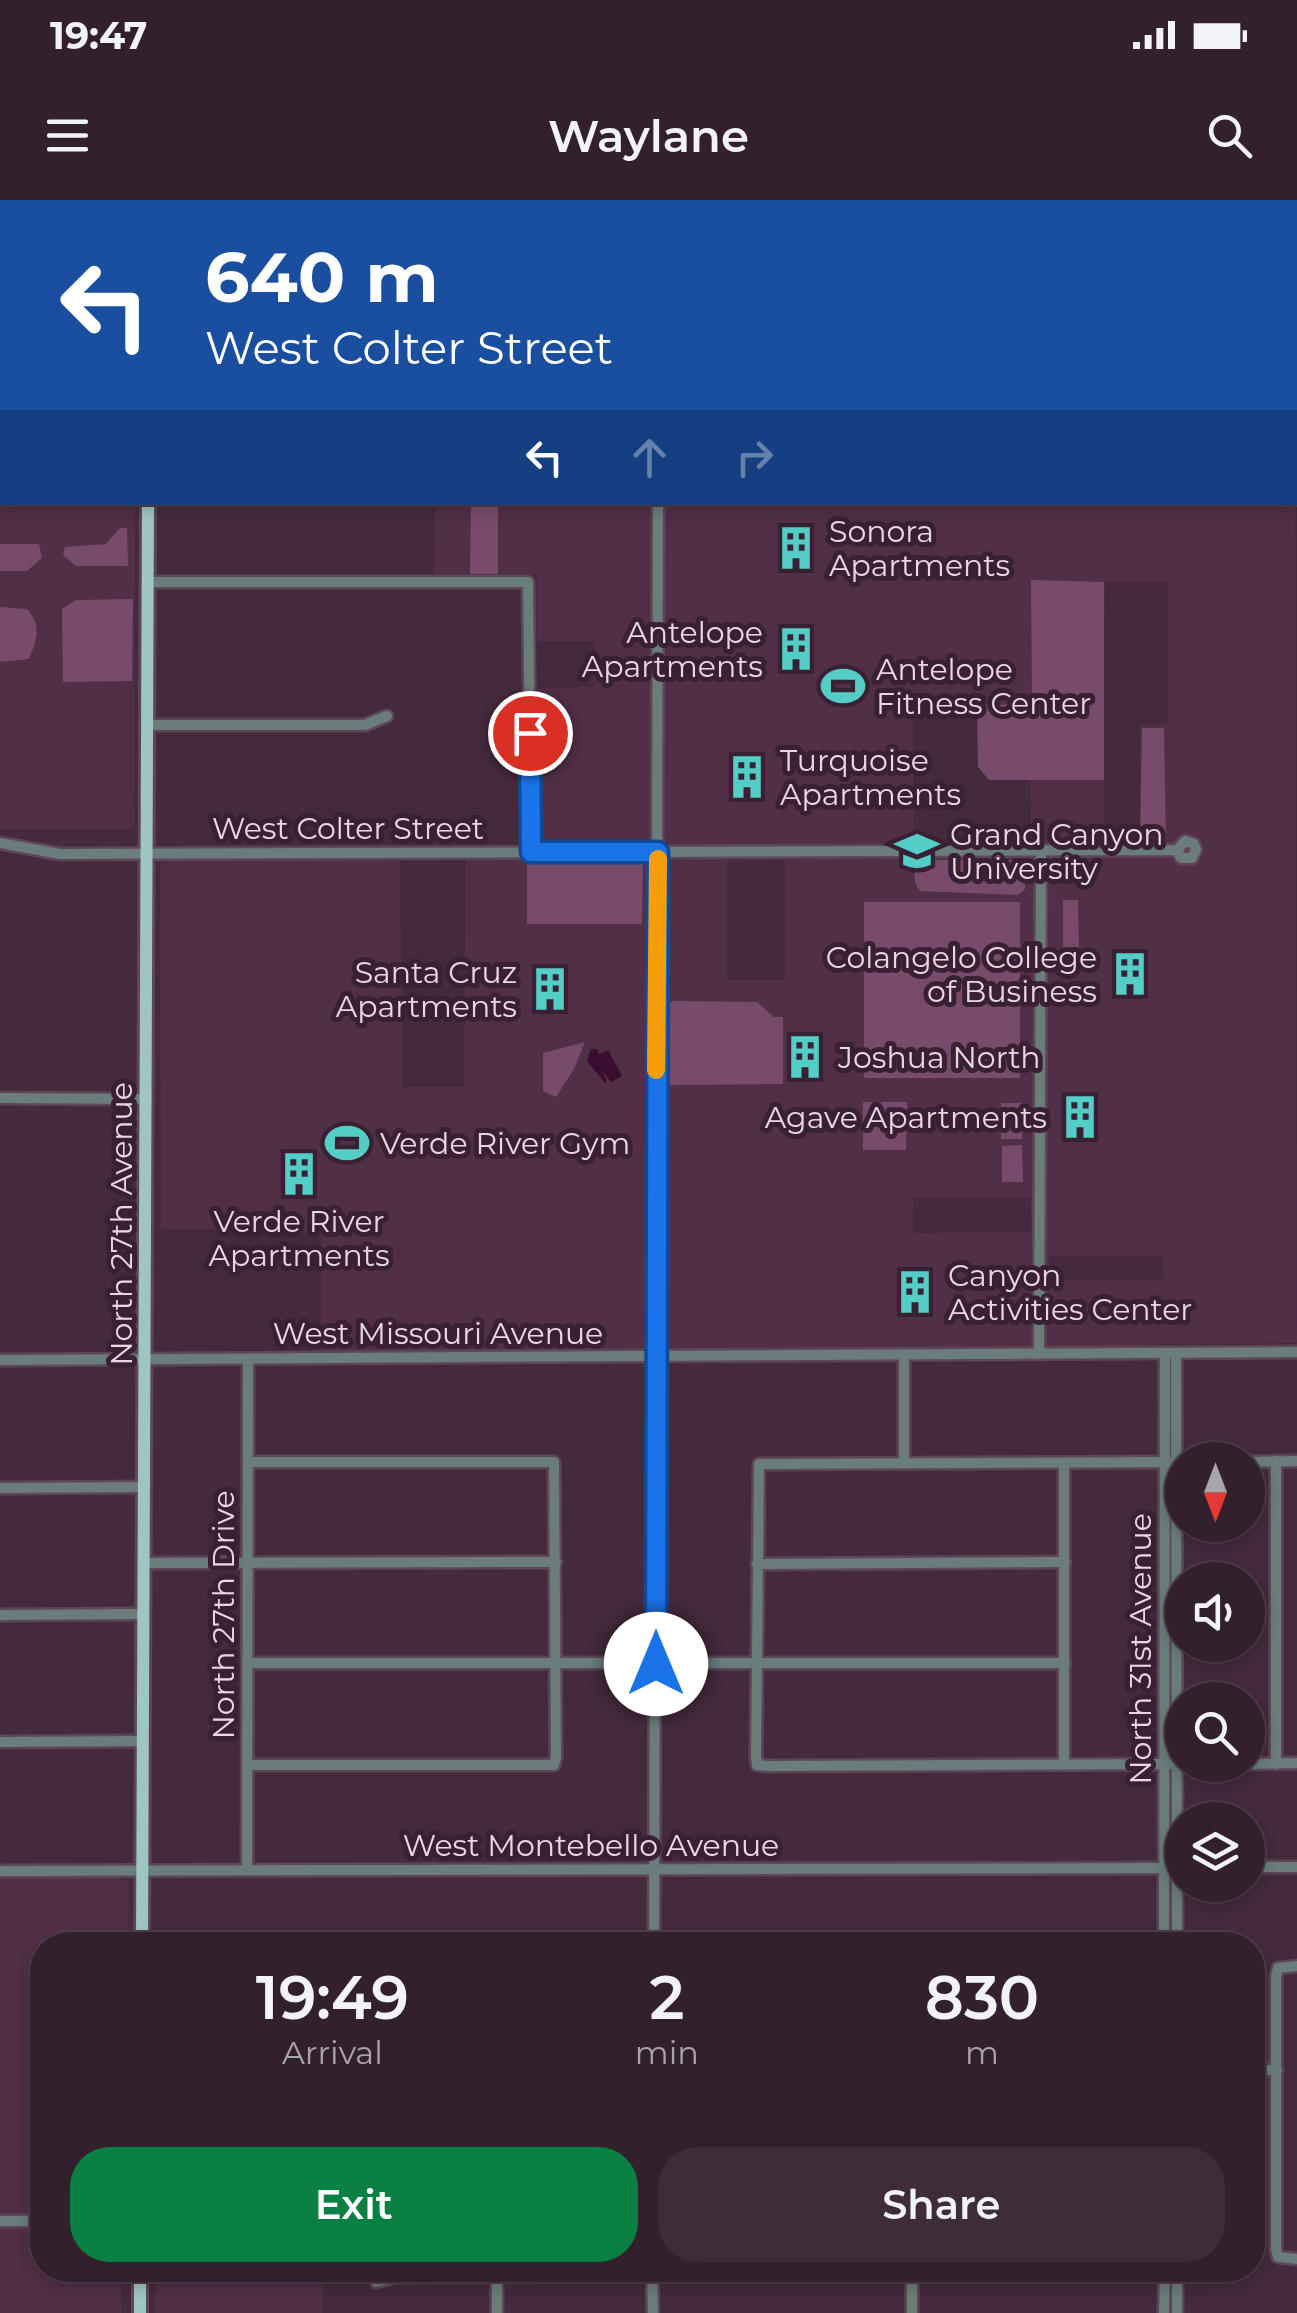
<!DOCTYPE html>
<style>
:root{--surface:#33202d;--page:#3e2d39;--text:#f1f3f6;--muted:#a9a3aa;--line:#4e3e49;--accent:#0b8043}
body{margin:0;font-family:Montserrat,sans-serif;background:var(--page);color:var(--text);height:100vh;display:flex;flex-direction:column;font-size:38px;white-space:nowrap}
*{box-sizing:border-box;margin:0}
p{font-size:32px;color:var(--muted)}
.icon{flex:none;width:55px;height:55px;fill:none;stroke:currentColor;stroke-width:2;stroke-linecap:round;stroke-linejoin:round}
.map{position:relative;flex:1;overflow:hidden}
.panel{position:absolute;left:30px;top:1732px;width:1235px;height:350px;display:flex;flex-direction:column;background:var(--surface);border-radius:40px;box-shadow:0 5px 15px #0003,0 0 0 2px var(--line)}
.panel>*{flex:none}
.hud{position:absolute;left:0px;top:0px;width:1298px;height:305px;box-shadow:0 5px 15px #0003,0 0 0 2px var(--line);background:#1a4fa0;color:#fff;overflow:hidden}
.needle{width:65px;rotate:180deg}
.tools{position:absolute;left:1165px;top:1242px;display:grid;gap:20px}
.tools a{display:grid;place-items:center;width:100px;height:100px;border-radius:50%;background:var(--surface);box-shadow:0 5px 15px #0003,0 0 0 2px var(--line);font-size:50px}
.pin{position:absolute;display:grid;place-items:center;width:85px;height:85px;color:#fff;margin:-42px;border:5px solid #fff;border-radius:50%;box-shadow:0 2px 10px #0007}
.me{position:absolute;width:110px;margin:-55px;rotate:0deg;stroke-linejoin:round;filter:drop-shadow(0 0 8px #0008)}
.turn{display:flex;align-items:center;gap:35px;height:210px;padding:0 40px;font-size:45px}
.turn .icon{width:130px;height:130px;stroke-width:2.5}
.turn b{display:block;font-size:70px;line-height:85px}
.lanes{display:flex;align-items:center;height:95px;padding:0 40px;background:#0003;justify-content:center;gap:50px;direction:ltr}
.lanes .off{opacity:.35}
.eta{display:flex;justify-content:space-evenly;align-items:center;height:170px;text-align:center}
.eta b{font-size:60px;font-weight:600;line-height:70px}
.action{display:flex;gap:20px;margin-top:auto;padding:20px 40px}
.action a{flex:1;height:115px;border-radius:40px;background:var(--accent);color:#fff;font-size:40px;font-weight:600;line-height:115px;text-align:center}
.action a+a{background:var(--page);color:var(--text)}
.status{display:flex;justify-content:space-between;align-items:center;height:70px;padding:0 50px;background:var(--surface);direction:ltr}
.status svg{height:28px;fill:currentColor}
header{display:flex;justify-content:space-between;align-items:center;height:130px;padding:0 40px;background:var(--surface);font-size:45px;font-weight:600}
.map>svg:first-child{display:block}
.built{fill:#502f47;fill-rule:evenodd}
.green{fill:#784a6b}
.water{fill:#3a0c30}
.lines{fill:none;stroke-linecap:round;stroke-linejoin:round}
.minor-casing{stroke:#5e4657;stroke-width:15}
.major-casing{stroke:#5e4657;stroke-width:18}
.minor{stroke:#6a7d7b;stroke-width:10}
.major{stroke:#9fc5c2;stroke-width:12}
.route-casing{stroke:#114b97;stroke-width:25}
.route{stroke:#1a73e8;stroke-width:18}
.slow{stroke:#f59e0b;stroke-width:18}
.labels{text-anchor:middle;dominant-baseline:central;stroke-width:10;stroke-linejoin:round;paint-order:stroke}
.poi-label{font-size:30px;fill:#e9d8e3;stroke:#392032;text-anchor:start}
.street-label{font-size:30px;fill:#e9d8e3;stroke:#392032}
</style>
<div class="status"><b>19:47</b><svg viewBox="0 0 49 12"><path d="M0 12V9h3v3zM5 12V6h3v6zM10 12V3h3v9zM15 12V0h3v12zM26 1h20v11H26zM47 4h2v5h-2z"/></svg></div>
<header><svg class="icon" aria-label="menu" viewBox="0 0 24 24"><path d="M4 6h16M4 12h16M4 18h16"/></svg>Waylane<svg class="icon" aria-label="search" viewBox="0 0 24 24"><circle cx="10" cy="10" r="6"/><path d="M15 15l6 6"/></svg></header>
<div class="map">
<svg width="1297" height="2113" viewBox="0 0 1297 2113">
<rect width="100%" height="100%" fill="#442a3c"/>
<g class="built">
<path d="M 1295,136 L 1297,1143 L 1161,1144 L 1055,1151 L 321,1151 L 321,1034 L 264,1033 L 263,1029 L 161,1029 L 160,664 L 165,660 L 400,659 L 403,887 L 464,887 L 466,659 L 537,658 L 537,488 L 593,487 L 594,441 L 537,441 L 537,374 L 434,374 L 435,303 L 1295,302 ZM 1105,382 L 1168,382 L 1168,524 L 1140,525 L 1140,644 L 1104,643 ZM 977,511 L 978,567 L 989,580 L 1030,580 L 1031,643 L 914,643 L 913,512 ZM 785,660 L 785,780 L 727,780 L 727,661 ZM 914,998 L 1030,998 L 1031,1032 L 913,1033 ZM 1049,1056 L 1163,1056 L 1164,1079 L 1050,1080 Z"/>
<path d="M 0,139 L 2,139 L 2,302 L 135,303 L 134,610 L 134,624 L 129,629 L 0,629 Z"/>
<path d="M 119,1677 L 129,1683 L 128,1745 L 42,1745 L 42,2013 L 0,2013 L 0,1678 Z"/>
<path d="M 42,2028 L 42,2070 L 122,2070 L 122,2113 L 0,2113 L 0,2028 Z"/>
<path d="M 157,2070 L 323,2070 L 323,2113 L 154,2113 Z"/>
</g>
<g class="green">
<path d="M 471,303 L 498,303 L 498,374 L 470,374 Z"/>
<path d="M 120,328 L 127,328 L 128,366 L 76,366 L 63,355 L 65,347 L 106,344 Z"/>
<path d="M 0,344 L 39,344 L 42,358 L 27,371 L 0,371 Z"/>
<path d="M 1031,380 L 1104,382 L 1104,580 L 989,580 L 978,567 L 977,505 L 1032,504 Z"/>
<path d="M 133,399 L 132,481 L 63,482 L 62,409 L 76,400 Z"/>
<path d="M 0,407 L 27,409 C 42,425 37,440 29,459 L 0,462 Z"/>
<path d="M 1142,528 L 1164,528 L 1166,643 L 1140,644 Z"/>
<path d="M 917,660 L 1025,660 L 1025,689 L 1018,695 L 920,691 L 915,683 L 914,661 Z"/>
<path d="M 527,661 L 643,661 L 642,724 L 527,724 Z"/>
<path d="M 1063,700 L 1078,700 L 1079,752 L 1063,752 Z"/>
<rect x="864" y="702" width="156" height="176"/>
<path d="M 673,801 L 757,802 L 774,817 L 783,817 L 783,884 L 668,885 L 669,803 Z"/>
<path d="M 585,842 L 574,869 L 556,897 L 543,891 L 543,853 Z"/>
<path d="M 863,902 L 907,902 L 906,950 L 863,950 Z"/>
<rect x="1001" y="903" width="21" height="36"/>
<path d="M 1022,945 L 1023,982 L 1002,982 L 1002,946 Z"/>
</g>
<path class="water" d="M 591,849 L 597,849 L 599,854 L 608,850 L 622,876 L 611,882 L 601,869 L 607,881 L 605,883 L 587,861 Z"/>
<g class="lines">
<g class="minor-casing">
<g id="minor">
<path d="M 455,0 L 455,2"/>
<path d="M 552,2 L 557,0"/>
<path d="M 667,2 L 667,0"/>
<path d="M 832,2 L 832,0"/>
<path d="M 1168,2 L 1168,0"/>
<path d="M 1246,2 L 1265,0"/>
<path d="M 1295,103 L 1297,103"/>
<path d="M 148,382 L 528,382 L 531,652"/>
<path d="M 147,525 L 365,525 L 387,516"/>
<path d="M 0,643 L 60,654 L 1177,650 L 1185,641 L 1194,644 L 1196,650 L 1192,658 L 1181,658 L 1177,650"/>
<path d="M 0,898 L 147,899"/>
<path d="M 1176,1153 L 1177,1745"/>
<path d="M 1039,1154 L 1041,650"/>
<path d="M 0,1160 L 1297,1152"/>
<path d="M 1276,1261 L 1276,1564"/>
<path d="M 1182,1262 L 759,1264 L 756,1556 L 757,1565 L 769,1566 L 1182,1564"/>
<path d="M 1248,1262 L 1297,1261"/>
<path d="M 904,1263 L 904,1155"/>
<path d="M 1064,1263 L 1064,1565"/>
<path d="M 0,1288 L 145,1287"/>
<path d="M 143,1363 L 556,1362"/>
<path d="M 757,1364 L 1065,1362"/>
<path d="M 0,1415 L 143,1414"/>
<path d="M 248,1463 L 1065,1463"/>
<path d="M 0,1542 L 143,1541"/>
<path d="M 1248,1564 L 1297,1563"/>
<path d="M 247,1565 L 554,1565 L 556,1557 L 554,1262 L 248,1262"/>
<path d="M 1248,1667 L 1297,1667"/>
<path d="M 247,1670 L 248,1159"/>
<path d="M 0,1671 L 1182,1668"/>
<path d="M 654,1745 L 658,302"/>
<path d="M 1164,1745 L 1165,1153"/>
<path d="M 1297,1766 L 1278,1768 L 1276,1776 L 1276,2050 L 1278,2057 L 1297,2059"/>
<path d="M 1252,1870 L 1277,1870"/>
<path d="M 0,2021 L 42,2021"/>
<path d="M 1177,2070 L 1177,2113"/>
<path d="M 497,2071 L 497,2113"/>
<path d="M 652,2071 L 653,2113"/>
<path d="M 912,2075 L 912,2113"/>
<path d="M 376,2082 L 397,2077 L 1047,2075 L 1057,2074 L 1058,2070"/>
<path d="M 1164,2113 L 1165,2070"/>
</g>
</g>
<g class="major-casing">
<g id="major">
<path d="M 151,2 L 151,0"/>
<path d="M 1295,121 L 1297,121"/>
<path d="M 0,125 L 2,125"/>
<path d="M 142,1745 L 148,302"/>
<path d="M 140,2113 L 140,2070"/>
</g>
</g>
<use href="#minor" class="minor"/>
<use href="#major" class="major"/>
</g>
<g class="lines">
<g class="route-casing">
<path id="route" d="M 530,533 L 531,652 L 658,652 L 656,1464"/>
</g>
<use href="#route" class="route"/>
<path class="slow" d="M 656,870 L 658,659"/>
</g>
<defs>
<g id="building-bare" transform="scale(3.45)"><path d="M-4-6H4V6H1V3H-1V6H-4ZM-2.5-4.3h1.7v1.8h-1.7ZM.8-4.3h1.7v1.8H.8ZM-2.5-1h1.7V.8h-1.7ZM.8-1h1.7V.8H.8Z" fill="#54cdc6" stroke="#392032" stroke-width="2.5" paint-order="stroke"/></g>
<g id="stadium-bare" transform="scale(3.45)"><path d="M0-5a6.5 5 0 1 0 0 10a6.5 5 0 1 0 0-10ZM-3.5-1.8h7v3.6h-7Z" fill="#54cdc6" stroke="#392032" stroke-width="2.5" paint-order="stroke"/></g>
<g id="university-bare" transform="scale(3.45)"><path d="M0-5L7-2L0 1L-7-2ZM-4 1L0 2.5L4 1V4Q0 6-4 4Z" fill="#54cdc6" stroke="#392032" stroke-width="2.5" paint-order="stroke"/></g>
</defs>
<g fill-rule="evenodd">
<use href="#building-bare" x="796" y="348"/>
<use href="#building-bare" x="796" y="449"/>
<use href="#stadium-bare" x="843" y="486"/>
<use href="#building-bare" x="747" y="577"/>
<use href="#university-bare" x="917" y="651"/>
<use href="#building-bare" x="1130" y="774"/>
<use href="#building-bare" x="550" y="789"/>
<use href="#building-bare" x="805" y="857"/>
<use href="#building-bare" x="1080" y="917"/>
<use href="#stadium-bare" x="347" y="943"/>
<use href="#building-bare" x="299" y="974"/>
<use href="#building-bare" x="915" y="1092"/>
</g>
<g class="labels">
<g class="poi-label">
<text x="829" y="331">Sonora<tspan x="829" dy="34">Apartments</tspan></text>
<text x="763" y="432" text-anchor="end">Antelope<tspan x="763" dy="34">Apartments</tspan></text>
<text x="876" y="469">Antelope<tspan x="876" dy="34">Fitness Center</tspan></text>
<text x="780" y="560">Turquoise<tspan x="780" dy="34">Apartments</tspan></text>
<text x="950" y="634">Grand Canyon<tspan x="950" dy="34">University</tspan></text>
<text x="1097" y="757" text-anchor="end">Colangelo College<tspan x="1097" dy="34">of Business</tspan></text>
<text x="517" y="772" text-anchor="end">Santa Cruz<tspan x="517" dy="34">Apartments</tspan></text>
<text x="838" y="857">Joshua North</text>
<text x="1047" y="917" text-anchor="end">Agave Apartments</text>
<text x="380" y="943">Verde River Gym</text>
<text x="299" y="1021" text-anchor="middle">Verde River<tspan x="299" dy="34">Apartments</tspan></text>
<text x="948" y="1075">Canyon<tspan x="948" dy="34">Activities Center</tspan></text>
</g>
<g class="street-label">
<text x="348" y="628">West Colter Street</text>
<text transform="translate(121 1024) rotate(-90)">North 27th Avenue</text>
<text x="438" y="1133">West Missouri Avenue</text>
<text transform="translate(223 1415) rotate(-90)">North 27th Drive</text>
<text transform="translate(1140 1449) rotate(-90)">North 31st Avenue</text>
<text x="591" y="1645">West Montebello Avenue</text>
</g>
</g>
</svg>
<div class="tools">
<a><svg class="needle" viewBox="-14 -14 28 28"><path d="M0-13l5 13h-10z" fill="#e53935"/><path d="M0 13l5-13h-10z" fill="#a9a3aa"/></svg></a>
<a><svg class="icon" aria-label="sound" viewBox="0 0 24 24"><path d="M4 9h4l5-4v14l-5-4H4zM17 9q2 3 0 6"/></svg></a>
<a><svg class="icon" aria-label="search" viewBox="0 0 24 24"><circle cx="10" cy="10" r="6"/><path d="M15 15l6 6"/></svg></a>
<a><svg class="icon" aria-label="layers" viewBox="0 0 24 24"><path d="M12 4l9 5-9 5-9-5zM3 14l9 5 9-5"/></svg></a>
</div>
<div class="pin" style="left:530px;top:533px;background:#d93025"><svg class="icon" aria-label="arrive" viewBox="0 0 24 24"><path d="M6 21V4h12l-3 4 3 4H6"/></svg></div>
<svg class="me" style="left:656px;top:1464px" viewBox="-20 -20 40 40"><circle r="19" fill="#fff"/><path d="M0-13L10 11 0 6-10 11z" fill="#1a73e8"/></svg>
<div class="hud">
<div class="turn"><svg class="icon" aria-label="left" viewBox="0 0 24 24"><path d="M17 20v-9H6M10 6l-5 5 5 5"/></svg><div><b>640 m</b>West Colter Street</div></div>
<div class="lanes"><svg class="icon" aria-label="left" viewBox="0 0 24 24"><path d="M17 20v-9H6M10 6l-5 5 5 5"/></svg><svg class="icon off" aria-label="ahead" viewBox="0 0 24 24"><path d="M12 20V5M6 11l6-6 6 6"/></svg><svg class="icon off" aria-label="right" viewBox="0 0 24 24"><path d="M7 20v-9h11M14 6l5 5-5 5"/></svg></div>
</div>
<section class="panel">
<div class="eta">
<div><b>19:49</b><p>Arrival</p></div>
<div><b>2</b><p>min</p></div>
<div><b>830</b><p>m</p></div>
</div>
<div class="action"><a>Exit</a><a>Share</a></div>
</section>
</div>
